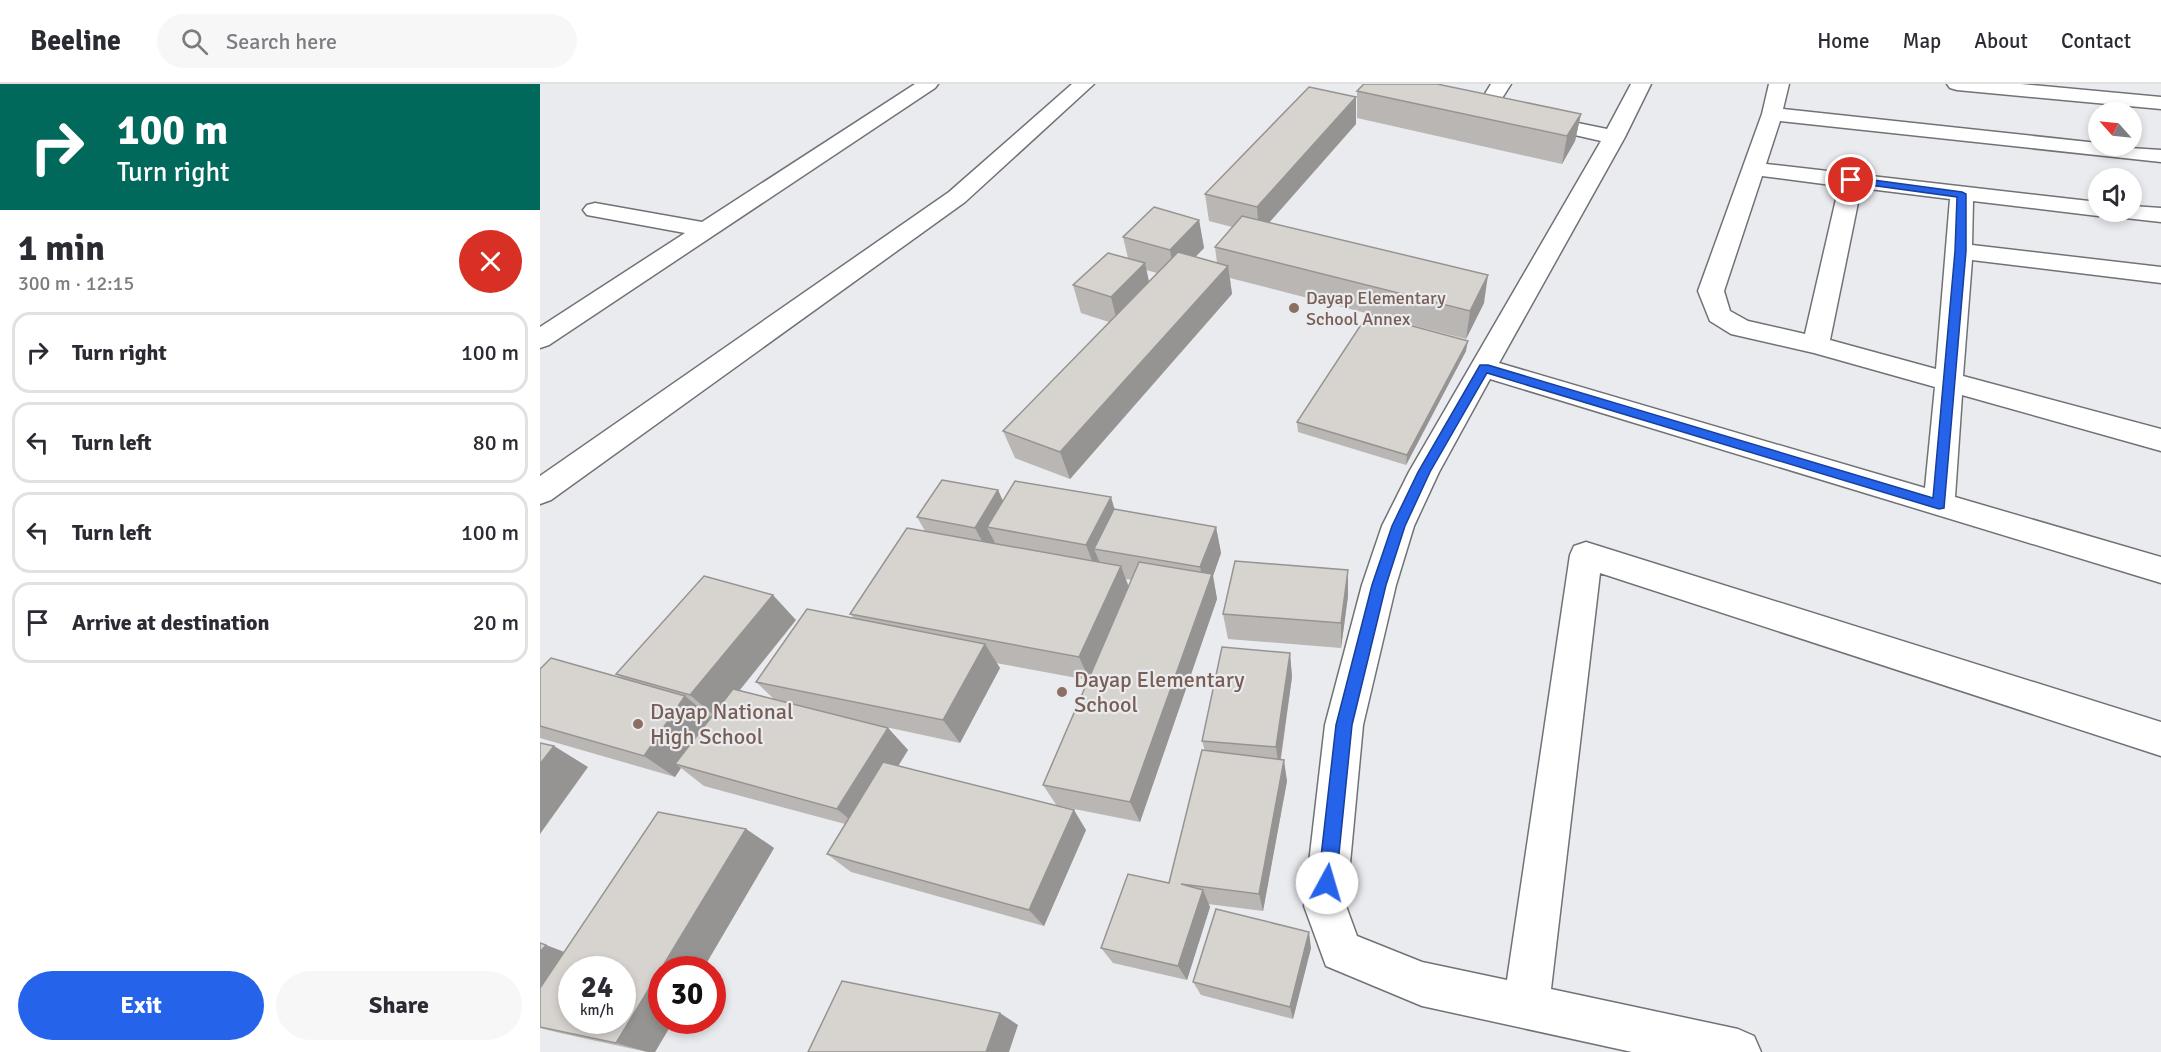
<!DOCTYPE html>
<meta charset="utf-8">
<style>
:root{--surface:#fff;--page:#f7f7f7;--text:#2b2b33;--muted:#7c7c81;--line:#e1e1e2;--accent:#2563eb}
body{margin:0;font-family:Signika,sans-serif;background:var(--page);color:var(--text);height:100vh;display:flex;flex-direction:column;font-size:22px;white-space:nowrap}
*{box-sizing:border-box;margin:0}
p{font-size:20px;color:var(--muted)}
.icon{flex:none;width:33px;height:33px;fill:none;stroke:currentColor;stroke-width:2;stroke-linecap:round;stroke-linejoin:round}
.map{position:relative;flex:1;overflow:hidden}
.details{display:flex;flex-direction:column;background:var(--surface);width:540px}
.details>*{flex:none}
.hud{background:#00695c;color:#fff;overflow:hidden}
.needle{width:39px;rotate:297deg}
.tools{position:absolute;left:1548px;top:18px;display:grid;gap:12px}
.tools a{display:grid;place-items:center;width:54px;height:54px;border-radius:50%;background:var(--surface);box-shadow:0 3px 9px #0003;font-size:30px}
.speed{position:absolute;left:18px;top:872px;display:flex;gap:12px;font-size:30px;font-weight:700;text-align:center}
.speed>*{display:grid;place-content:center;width:78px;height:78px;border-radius:50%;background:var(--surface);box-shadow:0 3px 9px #0003;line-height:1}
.speed small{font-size:15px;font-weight:400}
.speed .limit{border:9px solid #d22;background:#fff;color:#111}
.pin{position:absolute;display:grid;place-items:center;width:51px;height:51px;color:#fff;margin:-26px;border:3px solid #fff;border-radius:50%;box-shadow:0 2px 6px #0007}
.me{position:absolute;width:66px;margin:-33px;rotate:6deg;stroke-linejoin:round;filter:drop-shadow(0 0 4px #0008)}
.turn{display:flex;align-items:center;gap:21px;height:126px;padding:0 18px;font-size:27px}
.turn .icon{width:78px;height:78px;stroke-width:2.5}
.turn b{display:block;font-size:42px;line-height:51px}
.round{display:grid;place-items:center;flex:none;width:63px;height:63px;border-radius:32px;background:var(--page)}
.head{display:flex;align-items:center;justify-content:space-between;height:102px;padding:0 18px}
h1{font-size:36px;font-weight:700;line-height:45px}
.primary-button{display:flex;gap:12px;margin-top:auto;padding:12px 18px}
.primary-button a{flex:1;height:69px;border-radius:36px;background:var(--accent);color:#fff;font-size:24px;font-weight:700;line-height:69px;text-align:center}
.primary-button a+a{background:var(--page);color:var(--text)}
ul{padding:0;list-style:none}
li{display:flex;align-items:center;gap:18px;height:81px;margin:0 12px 9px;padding:0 6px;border:3px solid var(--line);border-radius:18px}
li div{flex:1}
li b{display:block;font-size:22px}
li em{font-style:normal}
header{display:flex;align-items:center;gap:36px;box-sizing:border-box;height:84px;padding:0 30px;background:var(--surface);border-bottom:2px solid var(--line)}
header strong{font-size:28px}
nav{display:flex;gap:33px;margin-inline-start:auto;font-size:21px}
.search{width:420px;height:54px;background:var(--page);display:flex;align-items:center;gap:15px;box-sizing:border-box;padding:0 21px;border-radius:33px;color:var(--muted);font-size:22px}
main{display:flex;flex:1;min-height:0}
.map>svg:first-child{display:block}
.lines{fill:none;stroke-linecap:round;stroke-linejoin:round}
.minor-casing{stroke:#717276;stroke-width:3}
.minor{fill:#fff;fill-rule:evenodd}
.wall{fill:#b9b6b3;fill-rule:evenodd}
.shaded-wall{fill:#969492}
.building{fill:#d7d4d0;stroke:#969492;stroke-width:1.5;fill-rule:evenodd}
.route{fill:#2563eb;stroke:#184099;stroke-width:1.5}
.education-dot{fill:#8d6e63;stroke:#eaebef;stroke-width:2}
.labels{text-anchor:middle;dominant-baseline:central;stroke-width:4.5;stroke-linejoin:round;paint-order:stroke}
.far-education-label{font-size:18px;fill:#785e54;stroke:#eaebef;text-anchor:start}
.education-label{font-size:22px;fill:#785e54;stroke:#eaebef;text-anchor:start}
</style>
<header>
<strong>Beeline</strong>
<div class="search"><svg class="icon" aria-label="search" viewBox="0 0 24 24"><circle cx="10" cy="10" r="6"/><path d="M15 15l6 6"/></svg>Search here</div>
<nav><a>Home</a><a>Map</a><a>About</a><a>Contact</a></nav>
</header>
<main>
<section class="details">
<div class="hud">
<div class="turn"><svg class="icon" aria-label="right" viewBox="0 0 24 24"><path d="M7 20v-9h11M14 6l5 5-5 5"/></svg><div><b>100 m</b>Turn right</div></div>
</div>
<div class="head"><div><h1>1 min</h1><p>300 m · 12:15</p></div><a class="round" style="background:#d93025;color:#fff"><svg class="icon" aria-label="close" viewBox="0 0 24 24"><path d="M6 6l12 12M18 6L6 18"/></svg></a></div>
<ul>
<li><svg class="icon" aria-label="right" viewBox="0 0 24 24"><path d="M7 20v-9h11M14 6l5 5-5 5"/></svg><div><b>Turn right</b></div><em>100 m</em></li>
<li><svg class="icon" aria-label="left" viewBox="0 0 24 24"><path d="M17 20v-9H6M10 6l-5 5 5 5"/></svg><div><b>Turn left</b></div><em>80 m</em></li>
<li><svg class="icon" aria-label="left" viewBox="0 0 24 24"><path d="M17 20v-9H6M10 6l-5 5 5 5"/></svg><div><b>Turn left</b></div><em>100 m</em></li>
<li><svg class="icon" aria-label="arrive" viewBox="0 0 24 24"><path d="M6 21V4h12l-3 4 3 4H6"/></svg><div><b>Arrive at destination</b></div><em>20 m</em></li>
</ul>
<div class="primary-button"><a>Exit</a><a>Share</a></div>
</section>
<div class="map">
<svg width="1621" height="968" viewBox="0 0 1621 968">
<rect width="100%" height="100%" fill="#eaebef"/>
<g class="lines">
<g class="minor-casing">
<g id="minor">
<path d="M 375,0 L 398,0 L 395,4 L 9,261 L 0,264 L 0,243 L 145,149 L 47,131 L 43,126 L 47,121 L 55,119 L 162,138 Z"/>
<path d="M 532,0 L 554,0 L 425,118 L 11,416 L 0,420 L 0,392 L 409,108 Z"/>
<path d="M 951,0 L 971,0 L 952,30 L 938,30 L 935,26 Z"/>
<path d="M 1091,0 L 1111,0 L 1085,53 L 959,279 L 1385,404 L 1395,303 L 1274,269 L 1191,250 L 1170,237 L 1158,207 L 1222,30 L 1229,0 L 1249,0 L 1243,25 L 1558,59 L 1558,62 L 1621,66 L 1621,78 L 1240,37 L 1226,80 L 1558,118 L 1558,128 L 1568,128 L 1566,130 L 1558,132 L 1433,117 L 1432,161 L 1621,183 L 1621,199 L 1432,176 L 1423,292 L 1621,345 L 1621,367 L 1422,311 L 1415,413 L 1621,473 L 1621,499 L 950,295 L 899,388 L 874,442 L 856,501 L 823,641 L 806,822 L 817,852 L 882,878 L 967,896 L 1030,471 L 1034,462 L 1046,458 L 1621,638 L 1621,672 L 1060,489 L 1011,905 L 1198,945 L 1214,952 L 1221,968 L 1092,968 L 882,922 L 786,882 L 764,822 L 785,641 L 822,501 L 842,442 L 869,388 L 1061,57 L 987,40 L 984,36 L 987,32 L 994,30 L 1067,45 ZM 1222,92 L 1299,102 L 1265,250 L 1208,237 L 1190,227 L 1184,207 ZM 1321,104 L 1410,115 L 1396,285 L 1290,256 Z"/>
<path d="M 1407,0 L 1481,0 L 1621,13 L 1621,25 L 1417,6 L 1410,4 Z"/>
<path d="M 1592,122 L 1621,124 L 1621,138 L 1576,133 L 1572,128 L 1592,128 Z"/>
</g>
</g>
<use href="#minor" class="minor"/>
</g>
<g class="wall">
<path d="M 817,7 L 1041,30 L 1035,57 L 1022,80 L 817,34 Z"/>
<path d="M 816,40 L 729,139 L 944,219 L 926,255 L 690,194 L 692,210 L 530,395 L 475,374 L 463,347 L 569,238 L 541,229 L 533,201 L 588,174 L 583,153 L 659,136 L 664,164 L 655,173 L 677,179 L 675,163 L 692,143 L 669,137 L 665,110 ZM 606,186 L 617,189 L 609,198 Z"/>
<path d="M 926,267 L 866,381 L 758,348 L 757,338 Z"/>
<path d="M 458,406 L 463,417 L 574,425 L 676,443 L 681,469 L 673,492 L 677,515 L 600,738 L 519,722 L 546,746 L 504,842 L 311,788 L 287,770 L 305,740 L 164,702 L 141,684 L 135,693 L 0,654 L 0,585 L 82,594 L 76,590 L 256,536 L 200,606 L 234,615 L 216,598 L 314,534 L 310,530 L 385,447 L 377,433 ZM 586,495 L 592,496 L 589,503 ZM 456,579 L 548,596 L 503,701 L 517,722 L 358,682 L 368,666 L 348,644 L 341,642 L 420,659 L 460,584 Z"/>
<path d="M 808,486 L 808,512 L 801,564 L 688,555 L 683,530 Z"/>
<path d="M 750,569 L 752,593 L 741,675 L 747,697 L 723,827 L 668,820 L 670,823 L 647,896 L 573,879 L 561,864 L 629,799 L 665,667 L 662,657 Z"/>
<path d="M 206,745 L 234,764 L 163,885 L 122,885 L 122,936 L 134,936 L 115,968 L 107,968 L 20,949 L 0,944 L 0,859 L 24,868 Z"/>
<path d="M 771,864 L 753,935 L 661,911 L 653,898 Z"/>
</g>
<g class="shaded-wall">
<path d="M 816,13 L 816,40 L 719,150 L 717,123 Z"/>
<path d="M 1041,30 L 1035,57 L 1022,80 L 1027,52 Z"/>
<path d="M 659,136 L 664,164 L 635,194 L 630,166 Z"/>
<path d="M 605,179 L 611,207 L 578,241 L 571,213 Z"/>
<path d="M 688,182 L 692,210 L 530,395 L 520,368 Z"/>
<path d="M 948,191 L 944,219 L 926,255 L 930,227 Z"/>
<path d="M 928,257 L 926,267 L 866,381 L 867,371 Z"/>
<path d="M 458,406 L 470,433 L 447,443 L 455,459 L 449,470 L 435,444 Z"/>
<path d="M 571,413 L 579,440 L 554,465 L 560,479 L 556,487 L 546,461 Z"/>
<path d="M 676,443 L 681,469 L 673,492 L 677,515 L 600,738 L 590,718 L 666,508 L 660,483 Z"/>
<path d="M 581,482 L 590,507 L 550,597 L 539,573 Z"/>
<path d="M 808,486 L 808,512 L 801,564 L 801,539 Z"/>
<path d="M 233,511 L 256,536 L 177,634 L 150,611 Z"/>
<path d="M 445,560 L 460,584 L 420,659 L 403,636 Z"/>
<path d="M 750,569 L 752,593 L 739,685 L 736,663 Z"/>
<path d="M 145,612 L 173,635 L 135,680 L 141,684 L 135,693 L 104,672 Z"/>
<path d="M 348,644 L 368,666 L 320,744 L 297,725 Z"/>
<path d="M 14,662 L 48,683 L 0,750 L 0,680 Z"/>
<path d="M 744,676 L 747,697 L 723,827 L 719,810 Z"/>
<path d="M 534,726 L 546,746 L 504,842 L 489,826 Z"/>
<path d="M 206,745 L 234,764 L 163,885 L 122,885 L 122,936 L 134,936 L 115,968 L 108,968 L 76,959 Z"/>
<path d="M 663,806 L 670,823 L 647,896 L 638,882 Z"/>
<path d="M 769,848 L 771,864 L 753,935 L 750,923 Z"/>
<path d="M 6,861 L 45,876 L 0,937 L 0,868 Z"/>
<path d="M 460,929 L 478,941 L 469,968 L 446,968 Z"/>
</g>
<g class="building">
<path d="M 824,0 L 897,0 L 1041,30 L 1027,52 L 817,7 Z"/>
<path d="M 769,3 L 816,13 L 717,123 L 665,110 Z"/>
<path d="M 614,123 L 659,136 L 630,166 L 583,153 Z"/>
<path d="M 702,132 L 948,191 L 930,227 L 675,163 Z"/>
<path d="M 638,168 L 688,182 L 520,368 L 463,347 Z"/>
<path d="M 568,169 L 605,179 L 571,213 L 533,201 Z"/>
<path d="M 828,230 L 928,257 L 867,371 L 757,338 Z"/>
<path d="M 402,396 L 458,406 L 435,444 L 377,433 Z"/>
<path d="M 475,397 L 571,413 L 546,461 L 447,443 Z"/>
<path d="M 574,425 L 676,443 L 660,483 L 554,465 Z"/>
<path d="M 367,444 L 581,482 L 539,573 L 310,530 Z"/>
<path d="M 695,477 L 808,486 L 801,539 L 683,530 Z"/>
<path d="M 599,478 L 672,490 L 590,718 L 503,701 Z"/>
<path d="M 164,492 L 233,511 L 150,611 L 76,590 Z"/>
<path d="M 267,525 L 445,560 L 403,636 L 216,598 Z"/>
<path d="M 682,563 L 750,569 L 736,663 L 662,657 Z"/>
<path d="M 11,574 L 145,612 L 104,672 L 0,642 L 0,585 Z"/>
<path d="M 193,605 L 348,644 L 297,725 L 135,680 Z"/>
<path d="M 0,659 L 14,662 L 0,680 Z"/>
<path d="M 662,666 L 744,676 L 719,810 L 641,800 L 663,806 L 638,882 L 561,864 L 588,790 L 629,799 Z"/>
<path d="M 343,678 L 534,726 L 489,826 L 287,770 Z"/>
<path d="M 118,728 L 206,745 L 76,959 L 0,943 L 0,904 ZM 32,885 L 82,885 L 82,936 L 32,936 Z"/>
<path d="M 676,825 L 769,848 L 750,923 L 653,898 Z"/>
<path d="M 0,859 L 6,861 L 0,868 Z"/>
<path d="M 302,897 L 460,929 L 446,968 L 268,968 Z"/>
</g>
<path class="route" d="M 1311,93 L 1422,108 L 1426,110 L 1426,167 L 1404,424 L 1399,425 L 947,289 L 890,388 L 865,442 L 846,501 L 812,641 L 796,799 L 793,805 L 787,808 L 781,805 L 778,799 L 796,641 L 832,501 L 852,442 L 878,388 L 940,281 L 948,281 L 1393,414 L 1415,167 L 1417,113 L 1308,98 L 1308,94 Z"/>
<g class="education-dot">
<circle cx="754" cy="224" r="6"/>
<circle cx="522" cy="608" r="6"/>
<circle cx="98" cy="640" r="6"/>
</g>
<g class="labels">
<g class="far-education-label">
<text x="766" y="214">Dayap Elementary<tspan x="766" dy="21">School Annex</tspan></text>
</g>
<g class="education-label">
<text x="534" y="595">Dayap Elementary<tspan x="534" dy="25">School</tspan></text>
<text x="110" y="627">Dayap National<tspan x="110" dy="25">High School</tspan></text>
</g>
</g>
</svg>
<div class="tools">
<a><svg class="needle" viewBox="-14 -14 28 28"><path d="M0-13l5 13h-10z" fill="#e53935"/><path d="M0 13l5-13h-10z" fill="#7c7c81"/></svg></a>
<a><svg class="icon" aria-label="sound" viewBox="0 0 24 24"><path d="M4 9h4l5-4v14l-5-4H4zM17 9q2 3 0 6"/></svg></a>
</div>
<div class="speed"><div>24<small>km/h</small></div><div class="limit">30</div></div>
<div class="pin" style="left:1311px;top:96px;background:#d93025"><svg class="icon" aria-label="arrive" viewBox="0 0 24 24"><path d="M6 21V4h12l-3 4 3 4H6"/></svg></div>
<svg class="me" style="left:787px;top:799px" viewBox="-20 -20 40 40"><circle r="19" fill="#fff"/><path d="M0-13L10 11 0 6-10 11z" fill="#2563eb"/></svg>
</div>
</main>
